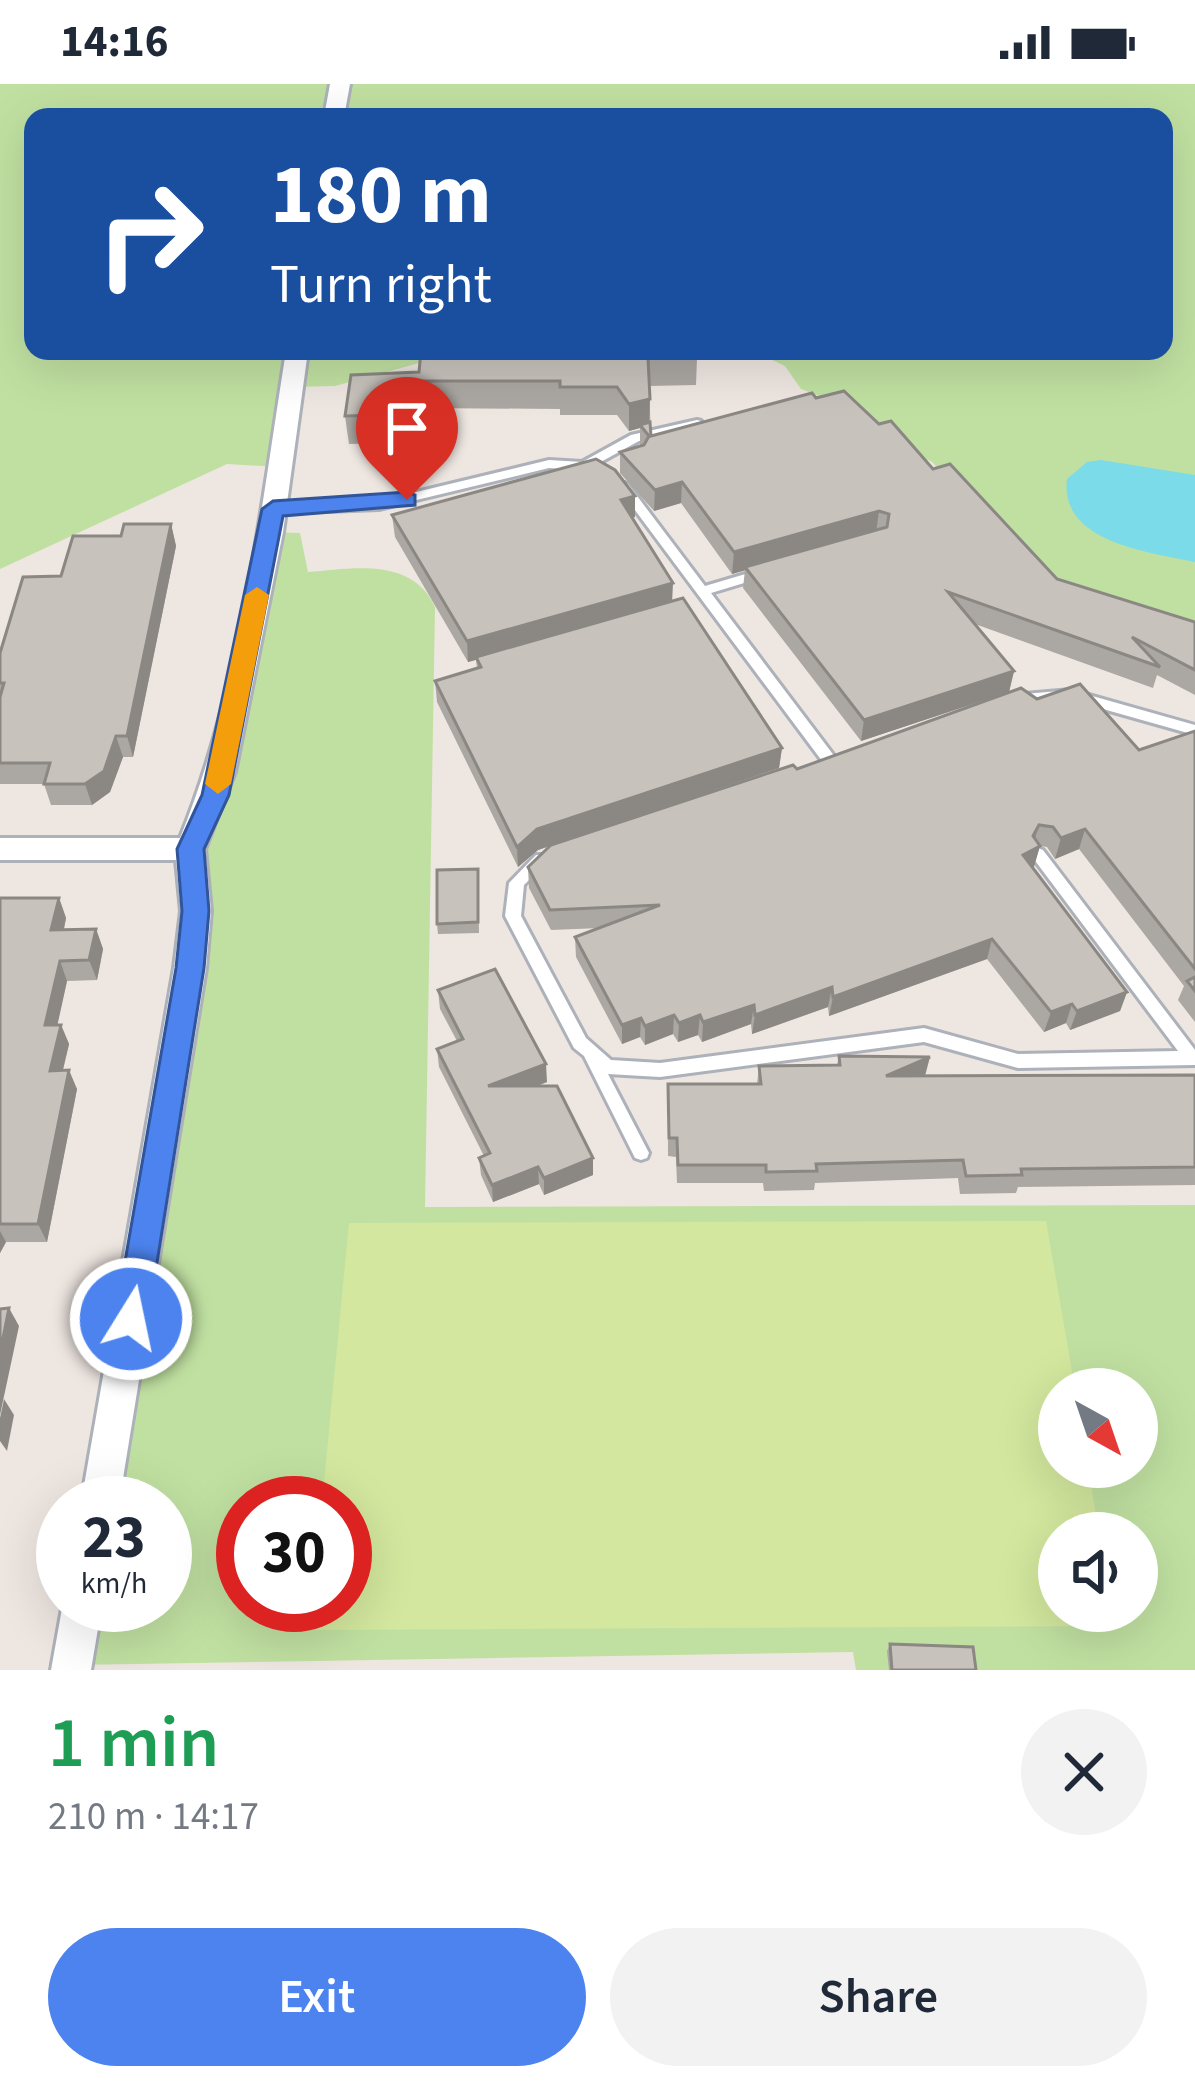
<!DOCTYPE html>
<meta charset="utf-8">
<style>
:root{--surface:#fff;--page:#f2f2f3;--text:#1f2937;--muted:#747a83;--accent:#4c83ef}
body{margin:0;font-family:"Source Sans 3",sans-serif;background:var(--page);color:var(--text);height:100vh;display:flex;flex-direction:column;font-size:45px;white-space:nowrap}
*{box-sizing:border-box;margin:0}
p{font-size:39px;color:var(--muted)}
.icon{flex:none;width:66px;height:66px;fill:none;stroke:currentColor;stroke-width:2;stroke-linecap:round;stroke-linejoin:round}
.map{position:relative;height:1586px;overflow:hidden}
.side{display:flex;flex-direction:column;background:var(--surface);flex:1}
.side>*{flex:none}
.top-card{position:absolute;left:24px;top:24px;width:1149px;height:252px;border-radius:24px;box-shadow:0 12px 48px #0002;background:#1a4fa0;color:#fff;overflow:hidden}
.needle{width:78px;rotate:140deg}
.tools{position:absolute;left:1038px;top:1284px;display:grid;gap:24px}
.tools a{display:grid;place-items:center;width:120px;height:120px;border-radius:50%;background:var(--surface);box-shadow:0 12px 48px #0002;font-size:60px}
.speed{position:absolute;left:36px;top:1392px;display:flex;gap:24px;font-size:60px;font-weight:700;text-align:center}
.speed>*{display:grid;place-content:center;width:156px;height:156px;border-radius:50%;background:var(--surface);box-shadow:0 12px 48px #0002;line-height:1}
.speed small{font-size:30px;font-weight:400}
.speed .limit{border:18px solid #d22;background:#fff;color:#111}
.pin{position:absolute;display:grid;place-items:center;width:102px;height:102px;color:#fff;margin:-123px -51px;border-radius:50% 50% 50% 0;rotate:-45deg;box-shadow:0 0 12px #0007}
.pin .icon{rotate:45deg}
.me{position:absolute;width:132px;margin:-66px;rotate:10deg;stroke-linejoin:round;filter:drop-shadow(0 0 9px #0008)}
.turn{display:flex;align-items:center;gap:42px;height:252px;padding:0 48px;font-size:54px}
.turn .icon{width:156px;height:156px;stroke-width:2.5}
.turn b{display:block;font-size:84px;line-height:102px}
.round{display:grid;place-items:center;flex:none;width:126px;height:126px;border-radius:63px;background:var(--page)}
.headline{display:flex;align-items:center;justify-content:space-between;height:204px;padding:0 48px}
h1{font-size:72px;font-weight:600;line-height:90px;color:#1e9e55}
.primary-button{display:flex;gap:24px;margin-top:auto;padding:24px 48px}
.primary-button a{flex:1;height:138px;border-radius:72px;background:var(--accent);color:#fff;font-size:48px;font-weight:600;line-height:138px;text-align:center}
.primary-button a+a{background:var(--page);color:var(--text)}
.status{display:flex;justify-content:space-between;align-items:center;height:84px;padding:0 60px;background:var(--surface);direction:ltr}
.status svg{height:33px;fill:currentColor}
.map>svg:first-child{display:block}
.green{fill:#c0e0a1;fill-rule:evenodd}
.pitch{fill:#d3e79e}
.water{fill:#7cdbe8}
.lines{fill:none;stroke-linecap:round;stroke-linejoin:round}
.lane-casing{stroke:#adb1b9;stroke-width:6}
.street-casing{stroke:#adb1b9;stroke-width:6}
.lane{fill:#fff;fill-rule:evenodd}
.street{fill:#fff;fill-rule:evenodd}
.wall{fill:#aba7a2}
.shaded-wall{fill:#8b8884}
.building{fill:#c7c2bc;stroke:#8b8884;stroke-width:3}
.route{fill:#4c83ef;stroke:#31559b;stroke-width:3}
.slow{fill:#f59e0b}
</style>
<div class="status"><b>14:16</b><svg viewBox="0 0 49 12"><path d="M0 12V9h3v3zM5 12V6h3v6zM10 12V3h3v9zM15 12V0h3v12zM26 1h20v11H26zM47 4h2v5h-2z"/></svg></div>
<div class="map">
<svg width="1195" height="1586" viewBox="0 0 1195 1586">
<rect width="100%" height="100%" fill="#eee6e1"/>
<g class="green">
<path d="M 0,0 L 1195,0 L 1195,554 L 1047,492 L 932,378 L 877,349 L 833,317 L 801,305 L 785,282 L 753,267 L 1164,267 L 1164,33 L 33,33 L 33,267 L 463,267 L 335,302 L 292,303 L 280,383 L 227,380 L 0,485 Z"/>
<path d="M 270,448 L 300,449 L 308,488 C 353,484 413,473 435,523 L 425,1123 L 1195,1121 L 1195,1586 L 856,1586 L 853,1568 L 72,1581 L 82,1521 L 165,1521 L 165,1419 L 100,1419 L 194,806 ZM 1059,1305 L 1137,1305 L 1137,1383 L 1059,1383 ZM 243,1419 L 345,1419 L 345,1521 L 243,1521 ZM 1059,1449 L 1137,1449 L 1137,1527 L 1059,1527 Z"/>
</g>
<path class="pitch" d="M 1046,1137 L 1075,1305 L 1059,1305 L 1059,1383 L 1088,1383 L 1099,1449 L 1059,1449 L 1059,1527 L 1113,1527 L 1115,1542 L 310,1546 L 313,1521 L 345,1521 L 345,1419 L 322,1419 L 349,1139 Z"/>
<path class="water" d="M 1101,376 L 1195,391 L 1195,478 C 1148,468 1059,458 1067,395 L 1087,378 Z"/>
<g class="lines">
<g class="lane-casing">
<g id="lane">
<path d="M 697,336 L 701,337 L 701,343 L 639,357 L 597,380 L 600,383 L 594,387 L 549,384 L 379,425 L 273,429 L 267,425 L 273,421 L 379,417 L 549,376 L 582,378 L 631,351 Z"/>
<path d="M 624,399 L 628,400 L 705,502 L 759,486 L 764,487 L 765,490 L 764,493 L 711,509 L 835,673 L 837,677 L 835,681 L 825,681 L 620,406 L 618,403 Z"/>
<path d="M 1071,606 L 1195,641 L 1195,651 L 1071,616 L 1013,621 L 1006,616 L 1013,611 Z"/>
<path d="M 1038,764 L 1043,766 L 1195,966 L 1195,981 L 1018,984 L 924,958 L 660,993 L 608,990 L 649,1069 L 647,1074 L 641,1076 L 635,1074 L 584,972 L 574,964 L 505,832 L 509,799 L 536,771 L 546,771 L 548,775 L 546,779 L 524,801 L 521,832 L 586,954 L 611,976 L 660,979 L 924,944 L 1018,970 L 1178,967 L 1033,774 L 1031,770 L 1033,766 Z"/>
</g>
</g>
<g class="street-casing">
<g id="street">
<path d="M 330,0 L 350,0 L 344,33 L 324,33 Z"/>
<path d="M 286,267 L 308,267 L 283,448 L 235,688 L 205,765 L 211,827 L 206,884 L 119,1419 L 81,1419 L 174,884 L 181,827 L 176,776 L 0,776 L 0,754 L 180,754 C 242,601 260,429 286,267 Z"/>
<path d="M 63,1519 L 102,1521 L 91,1586 L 51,1586 Z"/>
</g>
</g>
<use href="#lane" class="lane"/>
<use href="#street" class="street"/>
</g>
<g class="wall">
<path d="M 421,267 L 697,274 L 696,301 L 649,302 L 651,352 L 816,314 L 879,340 L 1057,495 L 1195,538 L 1195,611 L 1157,591 L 1153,604 L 975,540 L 1014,587 L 1009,608 L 861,657 L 743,504 L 745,486 L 732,490 L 681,419 L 654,427 L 620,389 L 620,368 L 640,362 L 640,344 L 629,347 L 617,331 L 560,331 L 560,325 L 425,324 L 423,358 L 349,360 L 345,332 L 419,288 Z"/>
<path d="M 635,412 L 635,433 L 632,434 L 672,517 L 782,664 L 779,684 L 538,766 L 518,783 L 437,618 L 435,597 L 477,584 L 476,576 L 468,578 L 395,453 L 392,431 Z"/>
<path d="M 171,440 L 176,462 L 133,673 L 123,673 L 110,708 L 92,721 L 51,721 L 44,700 L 0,700 L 0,569 L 61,492 L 121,452 Z"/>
<path d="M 1037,615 L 1139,666 L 1195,647 L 1195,938 L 1178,916 L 1184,902 L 1079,765 L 1055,775 L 1047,763 L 1040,762 L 1033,783 L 1127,908 L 1120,927 L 1070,946 L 1066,939 L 1044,948 L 987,875 L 829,932 L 828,923 L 752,950 L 751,940 L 702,958 L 698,951 L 678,958 L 673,950 L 645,961 L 640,953 L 622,960 L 576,873 L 575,853 L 600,844 L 551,846 L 529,804 L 528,783 L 797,685 Z"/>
<path d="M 478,785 L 479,849 L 438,850 L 437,840 Z"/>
<path d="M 0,814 L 59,814 L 66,834 L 64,846 L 96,845 L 103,865 L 97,896 L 67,897 L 57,941 L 61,941 L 69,960 L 63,986 L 77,1005 L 47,1158 L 6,1158 L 0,1169 Z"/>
<path d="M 438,906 L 547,998 L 537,1002 L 593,1091 L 544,1111 L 539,1100 L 493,1118 L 481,1091 L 479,1074 L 484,1072 L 439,983 L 437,965 L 457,957 L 440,925 Z"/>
<path d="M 839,972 L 925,992 L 1195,991 L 1195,1101 L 1018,1103 L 1016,1109 L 960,1110 L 958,1094 L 815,1099 L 814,1106 L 764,1107 L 763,1099 L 677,1099 L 676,1073 L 668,1072 L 668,1000 L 757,1000 L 759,982 L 837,981 Z"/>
<path d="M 890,1560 L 976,1586 L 889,1586 L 887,1567 Z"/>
</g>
<g class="shaded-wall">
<path d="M 423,297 L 425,324 L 423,358 L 420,330 Z"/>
<path d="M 650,315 L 649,342 L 640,341 L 640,344 L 629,347 L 629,320 Z"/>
<path d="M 682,398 L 681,419 L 654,427 L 655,406 Z"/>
<path d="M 635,412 L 635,433 L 620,437 L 621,416 Z"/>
<path d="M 879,427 L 876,449 L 732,490 L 734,468 Z"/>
<path d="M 171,440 L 176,462 L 133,673 L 127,652 Z"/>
<path d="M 673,499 L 672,520 L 468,578 L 467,557 Z"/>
<path d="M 1014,587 L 1009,608 L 861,657 L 864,636 Z"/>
<path d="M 116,652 L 123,673 L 110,708 L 92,721 L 85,700 Z"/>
<path d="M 782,664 L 779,684 L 538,766 L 518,783 L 517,763 L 537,745 Z"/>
<path d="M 1039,741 L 1033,761 L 1040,762 L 1034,783 L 1017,791 L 1023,771 Z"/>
<path d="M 1085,745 L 1079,765 L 1055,775 L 1061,754 Z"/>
<path d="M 59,814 L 66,834 L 59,866 L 51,846 Z"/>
<path d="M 96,845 L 103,865 L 97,896 L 89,876 Z"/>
<path d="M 992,855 L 987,875 L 829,932 L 833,913 Z"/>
<path d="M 60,877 L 67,897 L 53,961 L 45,941 Z"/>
<path d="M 832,903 L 828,923 L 752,950 L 755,931 Z"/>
<path d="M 1127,908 L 1120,927 L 1070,946 L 1077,927 Z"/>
<path d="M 1072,920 L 1066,939 L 1044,948 L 1051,928 Z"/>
<path d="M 754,921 L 751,940 L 702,958 L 703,938 Z"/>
<path d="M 674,931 L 673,950 L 645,961 L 645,942 Z"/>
<path d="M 700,931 L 698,951 L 678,958 L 679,939 Z"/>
<path d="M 641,934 L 640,953 L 622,960 L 622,941 Z"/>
<path d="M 61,941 L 69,960 L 58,1006 L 50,987 Z"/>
<path d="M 930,973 L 925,992 L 886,992 Z"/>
<path d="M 546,980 L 547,998 L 489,1020 L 488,1002 Z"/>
<path d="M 69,986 L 77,1005 L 47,1158 L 38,1140 Z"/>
<path d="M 593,1074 L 593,1091 L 544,1111 L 544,1094 Z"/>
<path d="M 538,1083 L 539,1100 L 493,1118 L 492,1101 Z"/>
<path d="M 0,1147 L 6,1158 L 0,1169 Z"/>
<path d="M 9,1224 L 19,1242 L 0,1331 L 0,1269 Z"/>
<path d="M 4,1315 L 14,1331 L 7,1367 L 0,1357 L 0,1334 Z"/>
</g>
<g class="building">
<path d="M 421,267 L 697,267 L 697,274 L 648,274 L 650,315 L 629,320 L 617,303 L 560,303 L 560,297 L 423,297 L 420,330 L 345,332 L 351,291 L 419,288 Z"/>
<path d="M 844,307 L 879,340 L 891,337 L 933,385 L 950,380 L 1057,495 L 1195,538 L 1195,586 L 1132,553 L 1160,583 L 948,508 L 1014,587 L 864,636 L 745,483 L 887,443 L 889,430 L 879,427 L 734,468 L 682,398 L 655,406 L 620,368 L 644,361 L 649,352 L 640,341 L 650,338 L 651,352 L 812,309 L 816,314 Z"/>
<path d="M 596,375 L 615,386 L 635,412 L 621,416 L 673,499 L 467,557 L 392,431 Z"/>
<path d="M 124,440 L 171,440 L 127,652 L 116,652 L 104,687 L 85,700 L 44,700 L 50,679 L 0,679 L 0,613 L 4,599 L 0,599 L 0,569 L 23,493 L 61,492 L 73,452 L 121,452 Z"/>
<path d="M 683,514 L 782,664 L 537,745 L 517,763 L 435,597 L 481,583 L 476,573 Z"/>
<path d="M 1080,600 L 1139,666 L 1195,647 L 1195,885 L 1085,745 L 1061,754 L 1053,743 L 1039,741 L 1033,752 L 1040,762 L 1023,771 L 1127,908 L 1077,927 L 1072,920 L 1051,928 L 992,855 L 833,913 L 832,903 L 755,931 L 754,921 L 703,938 L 700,931 L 679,939 L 674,931 L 645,942 L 641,934 L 622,941 L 575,853 L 660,821 L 550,826 L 528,783 L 551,761 L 793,681 L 797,685 L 1021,604 L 1037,615 Z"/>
<path d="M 478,785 L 478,838 L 437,840 L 437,786 Z"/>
<path d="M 0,814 L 59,814 L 51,846 L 96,845 L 89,876 L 60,877 L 45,941 L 61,941 L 50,987 L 69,986 L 38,1140 L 0,1140 Z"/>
<path d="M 495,885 L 546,980 L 488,1002 L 557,1002 L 593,1074 L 544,1094 L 538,1083 L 492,1101 L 479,1074 L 490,1069 L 437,965 L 463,955 L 438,906 Z"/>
<path d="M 1195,893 L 1195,907 L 1187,897 Z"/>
<path d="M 839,972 L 930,973 L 886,992 L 1195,991 L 1195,1083 L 1021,1085 L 1022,1091 L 966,1092 L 963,1076 L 816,1080 L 817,1087 L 766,1088 L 766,1081 L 678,1081 L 677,1054 L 669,1054 L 668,1000 L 761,1000 L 759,982 L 840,981 Z"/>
<path d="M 9,1224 L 0,1269 L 0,1225 Z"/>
<path d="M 890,1560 L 973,1563 L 976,1586 L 892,1586 Z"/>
</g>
<path class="route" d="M 407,408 L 415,411 L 415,421 L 283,432 L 229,711 L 204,765 L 209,827 L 204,884 L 148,1235 L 143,1246 L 131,1251 L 120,1246 L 115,1235 L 176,884 L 182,827 L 177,765 L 202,711 L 262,425 L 273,417 Z"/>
<path class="slow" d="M 257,503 L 269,511 L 231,700 L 218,710 L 205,700 L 245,511 Z"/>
</svg>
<div class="tools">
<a><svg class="needle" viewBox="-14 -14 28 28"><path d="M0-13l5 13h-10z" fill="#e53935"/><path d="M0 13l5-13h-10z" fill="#747a83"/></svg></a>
<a><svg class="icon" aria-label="sound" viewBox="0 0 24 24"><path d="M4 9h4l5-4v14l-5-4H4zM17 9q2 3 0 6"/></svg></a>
</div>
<div class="speed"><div>23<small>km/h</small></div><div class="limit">30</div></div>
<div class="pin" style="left:407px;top:416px;background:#d93025"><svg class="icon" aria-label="arrive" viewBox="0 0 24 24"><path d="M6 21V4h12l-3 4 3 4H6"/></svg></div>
<svg class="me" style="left:131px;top:1235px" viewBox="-20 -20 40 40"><circle r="17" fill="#4c83ef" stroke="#fff" stroke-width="3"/><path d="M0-11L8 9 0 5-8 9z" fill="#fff"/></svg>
<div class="top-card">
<div class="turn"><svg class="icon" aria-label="right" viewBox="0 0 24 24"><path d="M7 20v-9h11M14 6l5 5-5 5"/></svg><div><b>180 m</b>Turn right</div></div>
</div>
</div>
<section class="side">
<div class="headline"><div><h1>1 min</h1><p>210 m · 14:17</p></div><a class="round"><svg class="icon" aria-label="close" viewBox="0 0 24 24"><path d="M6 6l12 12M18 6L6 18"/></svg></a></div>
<div class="primary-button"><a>Exit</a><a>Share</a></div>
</section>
